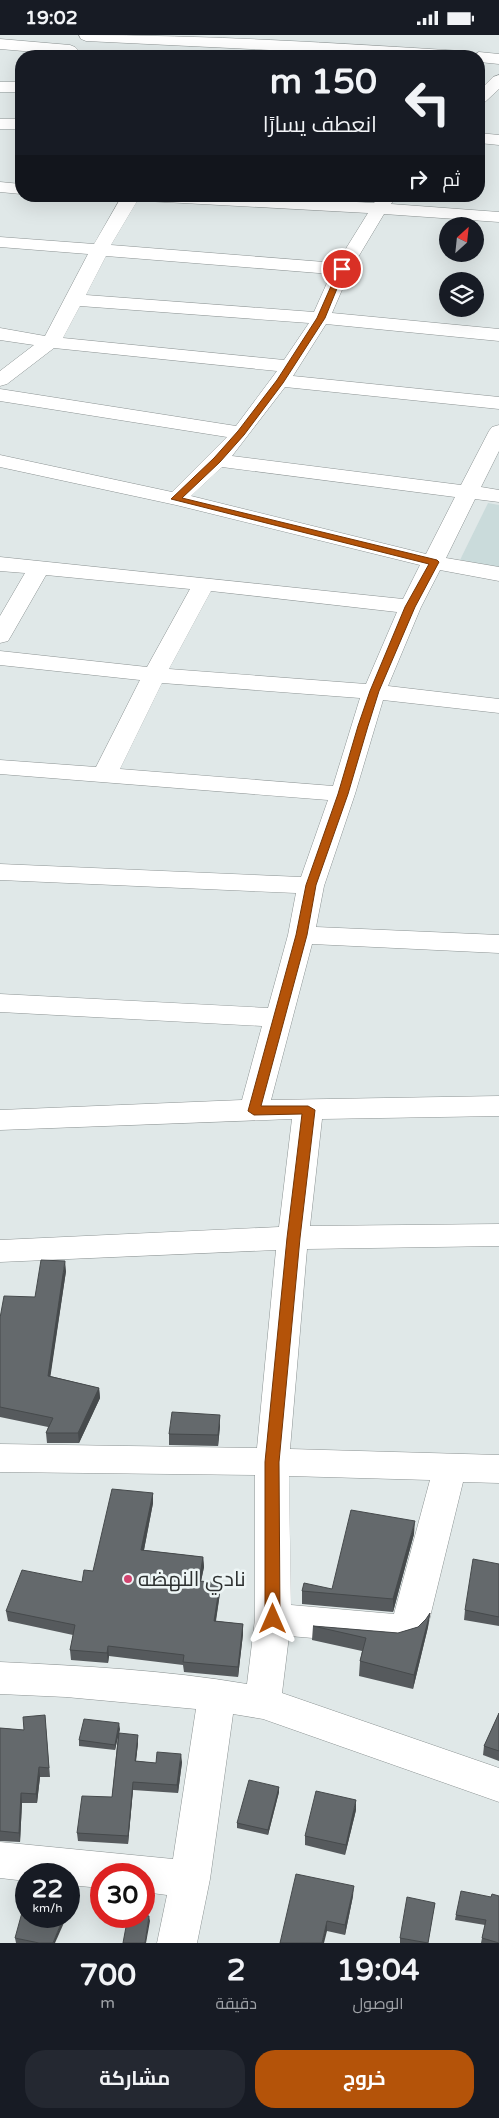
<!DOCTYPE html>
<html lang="ar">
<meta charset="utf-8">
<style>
:root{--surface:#171b24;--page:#242831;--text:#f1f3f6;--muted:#9ea1a6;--accent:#b45309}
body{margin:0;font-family:"Varela Round",Cairo,sans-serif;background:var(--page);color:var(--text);direction:rtl;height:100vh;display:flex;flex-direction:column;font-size:19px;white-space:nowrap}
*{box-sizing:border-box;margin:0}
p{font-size:16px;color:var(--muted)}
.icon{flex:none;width:28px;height:28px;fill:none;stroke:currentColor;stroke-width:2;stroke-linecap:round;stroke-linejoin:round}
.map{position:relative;height:1908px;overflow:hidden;direction:ltr}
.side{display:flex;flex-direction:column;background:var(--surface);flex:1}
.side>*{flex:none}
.guide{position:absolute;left:15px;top:15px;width:470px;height:152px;border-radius:20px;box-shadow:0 5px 20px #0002;direction:rtl;background:#171b24;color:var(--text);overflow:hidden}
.needle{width:32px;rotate:27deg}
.tools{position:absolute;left:439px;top:182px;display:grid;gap:10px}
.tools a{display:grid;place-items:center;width:45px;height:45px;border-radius:50%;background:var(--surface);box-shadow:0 5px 20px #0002;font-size:25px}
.speed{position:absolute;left:15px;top:1828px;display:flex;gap:10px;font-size:25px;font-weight:700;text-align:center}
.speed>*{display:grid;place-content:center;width:65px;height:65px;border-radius:50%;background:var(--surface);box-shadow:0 5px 20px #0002;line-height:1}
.speed small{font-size:12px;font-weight:400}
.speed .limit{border:8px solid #d22;background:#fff;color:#111}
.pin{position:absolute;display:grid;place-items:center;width:42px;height:42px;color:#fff;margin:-21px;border:2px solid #fff;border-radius:50%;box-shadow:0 1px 5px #0007}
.me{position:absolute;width:55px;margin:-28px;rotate:0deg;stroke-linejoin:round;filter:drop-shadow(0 0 4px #0008)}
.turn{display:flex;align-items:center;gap:18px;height:105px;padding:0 25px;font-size:22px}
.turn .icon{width:65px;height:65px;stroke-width:2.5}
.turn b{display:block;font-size:35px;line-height:42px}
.then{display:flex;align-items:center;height:48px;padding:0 25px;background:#0003;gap:10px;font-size:19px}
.eta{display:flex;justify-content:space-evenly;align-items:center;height:85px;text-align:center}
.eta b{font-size:30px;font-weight:700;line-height:35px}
.action{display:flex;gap:10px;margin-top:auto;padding:10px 25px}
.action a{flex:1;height:58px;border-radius:20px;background:var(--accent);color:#fff;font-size:20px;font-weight:700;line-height:58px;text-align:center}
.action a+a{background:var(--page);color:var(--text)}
.status{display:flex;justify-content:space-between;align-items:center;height:35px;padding:0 25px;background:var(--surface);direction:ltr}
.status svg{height:14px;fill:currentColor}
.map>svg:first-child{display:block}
.built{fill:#cadbdb}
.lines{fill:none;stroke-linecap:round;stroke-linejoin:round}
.minor-casing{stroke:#8c9393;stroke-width:1}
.minor{fill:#fff;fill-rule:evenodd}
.wall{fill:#565a5d}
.shaded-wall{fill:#464a4c}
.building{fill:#64696c;stroke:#464a4c}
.route{fill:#b45309;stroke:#753606}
.poi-dot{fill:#d1446f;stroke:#edf5f5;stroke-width:2}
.labels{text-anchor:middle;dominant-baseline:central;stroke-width:5;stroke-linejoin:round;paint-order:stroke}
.near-poi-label{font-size:21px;fill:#2d3030;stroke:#edf5f5;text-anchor:start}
</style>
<div class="status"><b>19:02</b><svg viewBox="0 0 49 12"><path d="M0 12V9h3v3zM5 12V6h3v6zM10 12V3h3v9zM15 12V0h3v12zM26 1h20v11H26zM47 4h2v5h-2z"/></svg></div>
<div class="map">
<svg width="499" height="1908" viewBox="0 0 499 1908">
<rect width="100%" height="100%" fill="#e0e8e8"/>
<path class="built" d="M 488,468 L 499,470 L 499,532 L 460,525 Z"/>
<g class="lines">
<g class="minor-casing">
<g id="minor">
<path d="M 79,0 C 207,0 334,8 462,16 L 467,18 L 470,21 L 395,21 L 86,6 L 81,4 Z"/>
<path d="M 0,4 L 70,10 L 75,12 L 78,15 L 75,18 L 70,20 L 0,14 Z"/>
<path d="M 479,17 L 499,19 L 499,29 L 479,27 L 479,21 L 472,21 Z"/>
<path d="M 499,40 L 499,54 L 485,67 L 479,69 L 479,56 L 493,42 Z"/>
<rect x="0" y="47" width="21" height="10"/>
<rect x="0" y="84" width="21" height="10"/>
<path d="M 479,98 L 499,100 L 499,110 L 479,108 Z"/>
<path d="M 0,147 L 21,149 L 21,159 L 0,157 Z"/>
<path d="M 122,161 L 251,161 L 374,168 L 379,161 L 396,161 L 391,169 L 499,177 L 499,187 L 384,179 L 351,234 L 332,278 L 499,294 L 499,306 L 326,289 L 293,341 L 499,362 L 499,374 L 285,352 L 232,421 L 461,450 L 489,396 L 492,392 L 499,390 L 499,416 L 481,452 L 499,455 L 499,467 L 475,464 L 446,523 L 499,532 L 499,546 L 440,535 L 421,572 L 388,651 L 499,664 L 499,678 L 383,665 L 355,759 L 324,851 L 316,892 L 499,900 L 499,918 L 312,909 L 271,1065 L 499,1061 L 499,1081 L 322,1084 L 310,1191 L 499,1189 L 499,1211 L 307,1214 L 290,1414 L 499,1420 L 499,1448 L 463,1447 L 429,1586 L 424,1597 L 416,1605 L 397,1610 L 289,1601 L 282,1658 L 499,1733 L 499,1767 L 263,1684 L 233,1679 L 210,1844 L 197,1908 L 157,1908 L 167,1860 L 144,1857 L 144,1839 L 101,1839 L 101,1853 L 69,1850 L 69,1839 L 26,1839 L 26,1846 L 0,1843 L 0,1807 L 173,1824 L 196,1674 L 66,1662 L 0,1659 L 0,1627 C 82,1631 166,1635 247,1649 L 255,1584 L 255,1440 L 0,1437 L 0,1409 L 257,1413 L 276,1215 L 0,1227 L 0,1205 L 279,1192 L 292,1084 L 0,1095 L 0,1075 L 242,1065 L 262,991 L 0,977 L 0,959 L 268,973 L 288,900 L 296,858 L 0,845 L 0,829 L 301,842 L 328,765 L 0,739 L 0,725 L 96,732 L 140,645 L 0,630 L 0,616 L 147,632 L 190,554 L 46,540 L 11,601 L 8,606 L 0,608 L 0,581 L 25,538 L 0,536 L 0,522 L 403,564 L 420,530 L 176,470 L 0,432 L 0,420 L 172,457 L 227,402 L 0,366 L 0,354 L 236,391 L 277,336 L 54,313 L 7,349 L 0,351 L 0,336 L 34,310 L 0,305 L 0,293 L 45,301 L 88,219 L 0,212 L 0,202 L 94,209 ZM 139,163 L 146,166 L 368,178 L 337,228 L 111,210 ZM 106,221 L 331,239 L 314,277 L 86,260 ZM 80,271 L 309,288 L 284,325 L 63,303 ZM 222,432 L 455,462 L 426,519 L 191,461 ZM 211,556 L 397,577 L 366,649 L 169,634 ZM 162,648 L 360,663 L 333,751 L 120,734 ZM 289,1441 L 430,1445 L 394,1579 L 291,1570 Z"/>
</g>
</g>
<use href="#minor" class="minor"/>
</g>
<g class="wall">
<path d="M 66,1236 L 50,1341 L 99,1353 L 100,1363 L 79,1408 L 47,1408 L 46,1398 L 48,1392 L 0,1382 L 0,1283 L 35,1262 Z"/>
<path d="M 220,1391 L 218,1411 L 169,1410 L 169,1399 Z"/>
<path d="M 153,1458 L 153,1468 L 144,1515 L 203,1522 L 204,1532 L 201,1546 L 220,1558 L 216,1586 L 243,1589 L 243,1599 L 238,1642 L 184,1637 L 183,1630 L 109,1621 L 108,1628 L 71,1625 L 70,1615 L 73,1600 L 8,1586 L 6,1576 L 82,1547 L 93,1536 Z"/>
<path d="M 414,1499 L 393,1577 L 302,1569 L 302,1556 L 332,1554 Z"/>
<path d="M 499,1529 L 499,1591 L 464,1585 L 465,1575 Z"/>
<path d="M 430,1578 L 428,1592 L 413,1654 L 359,1641 L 360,1626 L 362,1616 L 312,1605 L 313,1591 L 398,1598 L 418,1592 L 426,1584 Z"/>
<path d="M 499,1678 L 499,1726 L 483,1720 L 484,1711 Z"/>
<path d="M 45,1680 L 50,1742 L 40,1742 L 37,1768 L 22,1768 L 20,1807 L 0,1806 L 0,1693 L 24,1695 Z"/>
<path d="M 120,1694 L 119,1698 L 138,1708 L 136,1726 L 156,1728 L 182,1727 L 178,1758 L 133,1755 L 128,1809 L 78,1806 L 77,1798 L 112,1762 L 118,1700 L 115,1715 L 79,1711 L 79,1705 Z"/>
<path d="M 279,1752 L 279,1757 L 268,1800 L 237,1793 L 237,1788 Z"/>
<path d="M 356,1775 L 345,1820 L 305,1810 L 305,1801 Z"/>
<path d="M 353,1861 L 345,1900 L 327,1896 L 280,1908 Z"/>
<path d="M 491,1862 L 499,1908 L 481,1908 L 482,1903 L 485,1890 L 455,1885 L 456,1880 Z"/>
<path d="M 435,1868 L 428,1908 L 400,1908 L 400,1903 Z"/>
<path d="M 15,1903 L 55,1908 L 16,1908 Z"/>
</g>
<g class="shaded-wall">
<path d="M 65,1226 L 66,1236 L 49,1351 L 48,1341 Z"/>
<path d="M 99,1353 L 100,1363 L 79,1408 L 78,1398 Z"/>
<path d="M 220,1380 L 220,1391 L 218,1411 L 218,1400 Z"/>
<path d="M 153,1458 L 153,1468 L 142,1525 L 141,1515 Z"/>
<path d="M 415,1486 L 414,1499 L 393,1577 L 393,1564 Z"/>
<path d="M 203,1522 L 204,1532 L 199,1556 L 199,1546 Z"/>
<path d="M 220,1548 L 220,1558 L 214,1596 L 214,1586 Z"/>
<path d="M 430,1578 L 428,1592 L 413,1654 L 414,1640 Z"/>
<path d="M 243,1589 L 243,1599 L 238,1642 L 238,1632 Z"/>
<path d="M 108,1611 L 109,1621 L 108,1628 L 107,1618 Z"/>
<path d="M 119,1688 L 120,1694 L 115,1715 L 115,1710 Z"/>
<path d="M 138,1700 L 138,1708 L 135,1734 L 135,1726 Z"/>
<path d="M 181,1719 L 182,1727 L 178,1758 L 177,1750 Z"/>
<path d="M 39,1732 L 40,1742 L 37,1768 L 36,1759 Z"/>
<path d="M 133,1747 L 133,1755 L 128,1809 L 128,1801 Z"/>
<path d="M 279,1752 L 279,1757 L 268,1800 L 268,1795 Z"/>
<path d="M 21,1758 L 22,1768 L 20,1807 L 19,1798 Z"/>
<path d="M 356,1765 L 356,1775 L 345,1820 L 346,1810 Z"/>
<path d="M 354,1851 L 353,1861 L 345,1900 L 345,1890 Z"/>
<path d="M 64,1881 L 67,1881 L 55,1908 L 53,1908 Z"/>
<path d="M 149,1881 L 150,1886 L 146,1908 L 145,1908 Z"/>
<path d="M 327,1886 L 327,1896 L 324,1908 L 322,1908 Z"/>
</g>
<g class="building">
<path d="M 41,1225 L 65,1226 L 48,1341 L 99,1353 L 78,1398 L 46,1398 L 53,1383 L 0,1372 L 0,1283 L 4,1261 L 35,1262 Z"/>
<path d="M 172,1377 L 220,1380 L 218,1400 L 169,1399 Z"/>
<path d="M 112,1454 L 153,1458 L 141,1515 L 203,1522 L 199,1546 L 220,1548 L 214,1586 L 243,1589 L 238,1632 L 183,1627 L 184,1620 L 108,1611 L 107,1618 L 70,1615 L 75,1590 L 6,1576 L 22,1535 L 82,1547 L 84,1535 L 93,1536 Z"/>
<path d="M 351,1475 L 415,1486 L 393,1564 L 302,1556 L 304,1548 L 332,1554 Z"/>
<path d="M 473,1524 L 499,1529 L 499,1582 L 465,1575 Z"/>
<path d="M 430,1578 L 414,1640 L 360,1626 L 366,1603 L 313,1591 L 398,1598 L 418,1592 L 426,1584 Z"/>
<path d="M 499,1678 L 499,1716 L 484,1711 Z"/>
<path d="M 45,1680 L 49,1733 L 39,1732 L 36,1759 L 21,1758 L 19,1798 L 0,1796 L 0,1693 L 24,1695 L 23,1682 Z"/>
<path d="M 84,1684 L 119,1688 L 115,1710 L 79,1705 Z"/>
<path d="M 119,1698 L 138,1700 L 135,1726 L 156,1728 L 157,1717 L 181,1719 L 177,1750 L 133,1747 L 128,1801 L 77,1798 L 82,1761 L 112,1762 Z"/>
<path d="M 249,1745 L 279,1752 L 268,1795 L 237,1788 Z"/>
<path d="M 316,1756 L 356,1765 L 346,1810 L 305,1801 Z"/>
<path d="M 296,1839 L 354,1851 L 345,1890 L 327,1886 L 322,1908 L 280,1908 Z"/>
<path d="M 461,1856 L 491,1862 L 492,1859 L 499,1861 L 499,1908 L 482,1903 L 486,1885 L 456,1880 Z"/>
<path d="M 407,1862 L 435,1868 L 428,1908 L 400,1903 Z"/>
<path d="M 26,1863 L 26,1881 L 64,1881 L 53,1908 L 39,1908 L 15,1903 Z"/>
<path d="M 144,1880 L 149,1881 L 145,1908 L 123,1908 L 128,1881 L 144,1881 Z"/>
</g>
<path class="route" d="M 339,233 L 345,234 L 325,283 L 283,348 L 244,400 L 220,427 L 182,463 L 437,525 L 439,527 L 415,572 L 379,656 L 368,691 L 348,759 L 316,850 L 307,900 L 261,1071 L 308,1071 L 315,1075 L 300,1203 L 279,1427 L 280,1584 L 278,1588 L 273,1590 L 267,1588 L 265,1584 L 265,1427 L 287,1203 L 302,1079 L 254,1080 L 248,1076 L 296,900 L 306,850 L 338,759 L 358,691 L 370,656 L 405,572 L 429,529 L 171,464 L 214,423 L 238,396 L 277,345 L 317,283 Z"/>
<circle class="poi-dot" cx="128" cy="1544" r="5"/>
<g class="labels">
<g class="near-poi-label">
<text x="138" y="1544">نادي النهضه</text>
</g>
</g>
</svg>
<div class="tools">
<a><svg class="needle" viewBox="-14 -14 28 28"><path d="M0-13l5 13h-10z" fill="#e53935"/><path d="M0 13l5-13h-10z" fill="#9ea1a6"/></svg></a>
<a><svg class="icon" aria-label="layers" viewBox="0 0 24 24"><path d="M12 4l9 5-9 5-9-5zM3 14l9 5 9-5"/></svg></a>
</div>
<div class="speed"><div>22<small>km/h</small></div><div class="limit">30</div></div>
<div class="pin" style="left:342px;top:234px;background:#d93025"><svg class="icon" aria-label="arrive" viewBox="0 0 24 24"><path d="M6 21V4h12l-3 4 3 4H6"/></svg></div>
<svg class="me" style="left:273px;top:1584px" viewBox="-20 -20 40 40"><path d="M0-17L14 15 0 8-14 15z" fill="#b45309" stroke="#fff" stroke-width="4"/></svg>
<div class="guide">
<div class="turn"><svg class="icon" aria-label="left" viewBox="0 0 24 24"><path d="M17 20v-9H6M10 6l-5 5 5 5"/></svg><div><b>150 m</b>انعطف يسارًا</div></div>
<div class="then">ثم<svg class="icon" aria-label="right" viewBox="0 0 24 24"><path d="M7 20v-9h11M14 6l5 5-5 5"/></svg></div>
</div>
</div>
<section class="side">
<div class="eta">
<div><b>19:04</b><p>الوصول</p></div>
<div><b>2</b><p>دقيقة</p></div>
<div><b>700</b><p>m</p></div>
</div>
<div class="action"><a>خروج</a><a>مشاركة</a></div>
</section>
